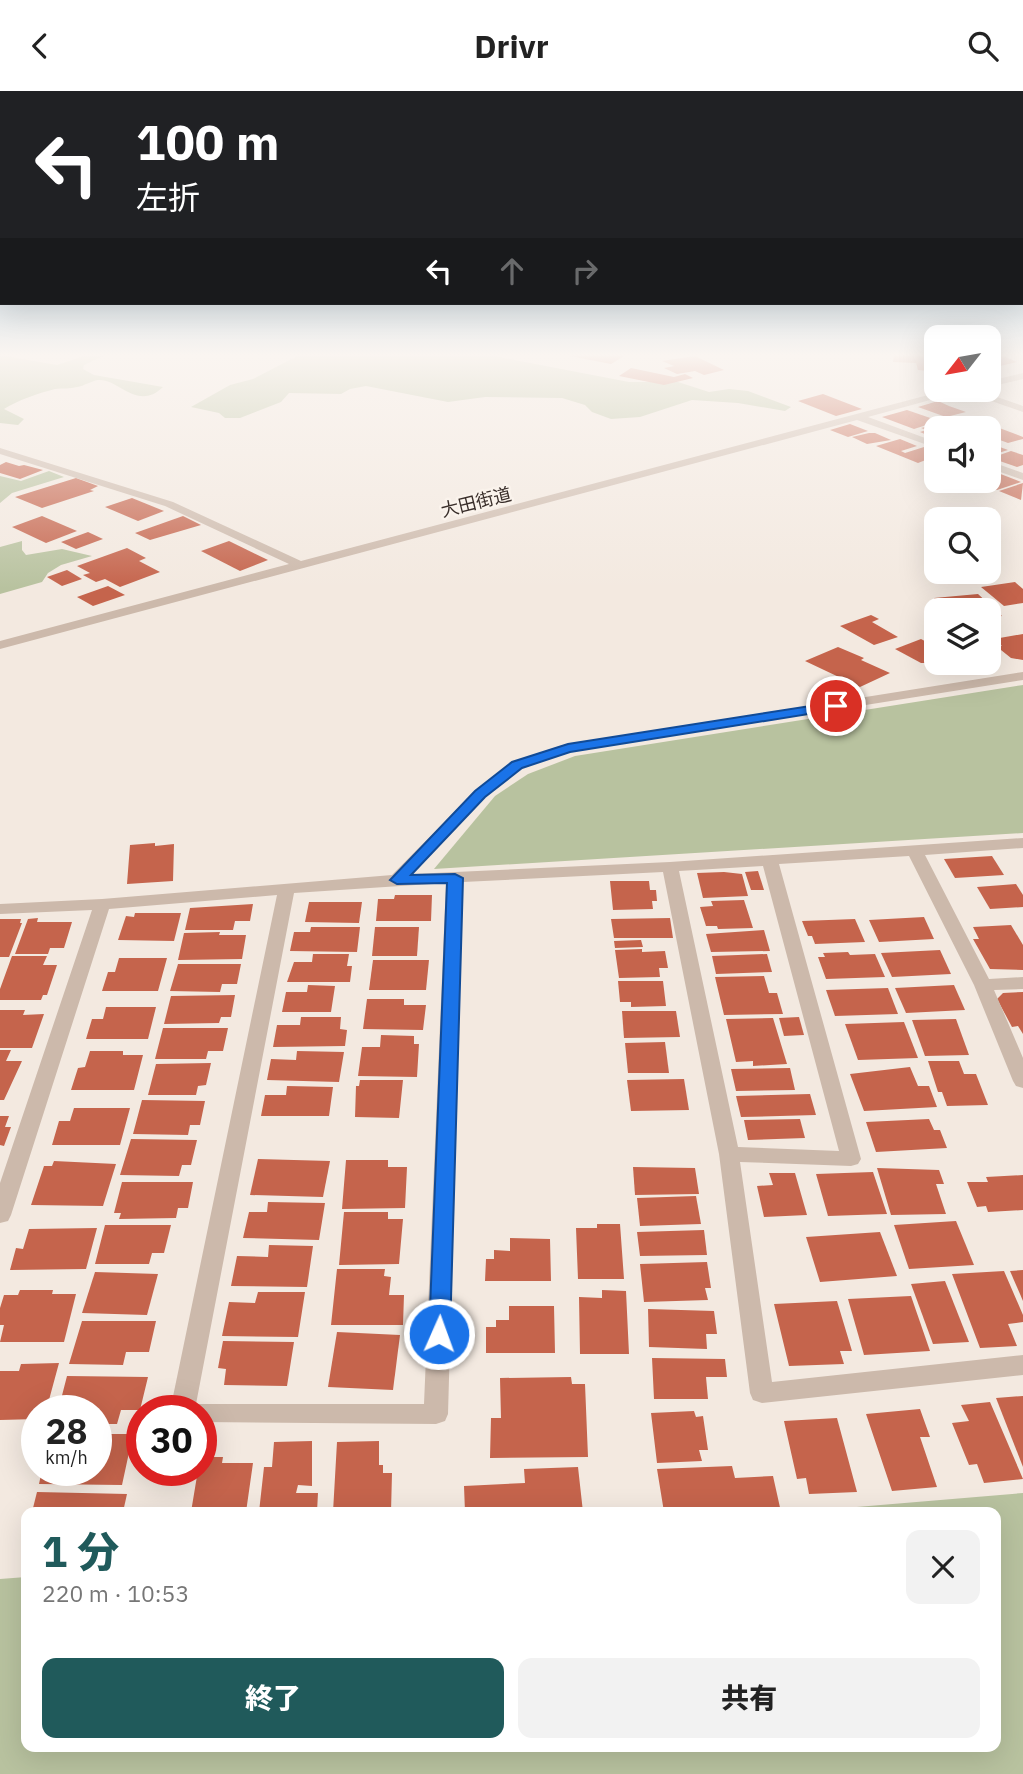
<!DOCTYPE html>
<html lang="ja">
<meta charset="utf-8">
<style>
:root{--surface:#fff;--page:#f2f2f2;--text:#222;--muted:#767676;--accent:#205a5b}
body{margin:0;font-family:"IBM Plex Sans","Noto Sans JP",sans-serif;background:var(--page);color:var(--text);height:100vh;display:flex;flex-direction:column;font-size:26px;white-space:nowrap}
*{box-sizing:border-box;margin:0}
p{font-size:23px;color:var(--muted)}
.icon{flex:none;width:38px;height:38px;fill:none;stroke:currentColor;stroke-width:2;stroke-linecap:round;stroke-linejoin:round}
.map{position:relative;flex:1;overflow:hidden}
.panel{position:absolute;left:21px;top:1416px;width:980px;height:245px;display:flex;flex-direction:column;background:var(--surface);border-radius:14px;box-shadow:0 7px 28px #0002}
.panel>*{flex:none}
.banner{position:absolute;left:0px;top:0px;width:1024px;height:214px;box-shadow:0 7px 28px #0002;background:#202124;color:#fff;overflow:hidden}
.needle{width:46px;rotate:239deg}
.buttons{position:absolute;left:924px;top:234px;display:grid;gap:14px}
.buttons a{display:grid;place-items:center;width:77px;height:77px;border-radius:14px;background:var(--surface);box-shadow:0 7px 28px #0002;font-size:35px}
.speed{position:absolute;left:21px;top:1304px;display:flex;gap:14px;font-size:35px;font-weight:700;text-align:center}
.speed>*{display:grid;place-content:center;width:91px;height:91px;border-radius:50%;background:var(--surface);box-shadow:0 7px 28px #0002;line-height:1}
.speed small{font-size:18px;font-weight:400}
.speed .limit{border:10px solid #d22;background:#fff;color:#111}
.pin{position:absolute;display:grid;place-items:center;width:60px;height:60px;color:#fff;margin:-30px;border:4px solid #fff;border-radius:50%;box-shadow:0 2px 7px #0007}
.me{position:absolute;width:77px;margin:-38px;rotate:2deg;stroke-linejoin:round;filter:drop-shadow(0 0 5px #0008)}
.turn{display:flex;align-items:center;gap:24px;height:147px;padding:0 21px;font-size:32px}
.turn .icon{width:91px;height:91px;stroke-width:2.5}
.turn b{display:block;font-size:49px;line-height:60px}
.lanes{display:flex;align-items:center;height:66px;padding:0 21px;background:#0003;justify-content:center;gap:35px;direction:ltr}
.lanes .off{opacity:.35}
.round{display:grid;place-items:center;flex:none;width:74px;height:74px;border-radius:14px;background:var(--page)}
.summary{display:flex;align-items:center;justify-content:space-between;height:119px;padding:0 21px}
h1{font-size:42px;font-weight:800;line-height:52px;color:var(--accent)}
.button{display:flex;gap:14px;margin-top:auto;padding:14px 21px}
.button a{flex:1;height:80px;border-radius:14px;background:var(--accent);color:#fff;font-size:28px;font-weight:800;line-height:80px;text-align:center}
.button a+a{background:var(--page);color:var(--text)}
header{display:flex;justify-content:space-between;align-items:center;height:91px;padding:0 21px;background:var(--surface);font-size:32px;font-weight:800}
.map>svg:first-child{display:block}
.green{fill:#b8c29f}
.building{fill:#c5644c}
.lines{fill:none;stroke-linecap:round;stroke-linejoin:round}
.street{fill:#ccb9ab;fill-rule:evenodd}
.route{fill:#1a73e8;stroke:#114b97;stroke-width:2}
.labels{text-anchor:middle;dominant-baseline:central;stroke-width:5;stroke-linejoin:round;paint-order:stroke}
.far-street-label{font-size:18px;fill:#392e2a;stroke:#faf3ec}
</style>
<header><svg class="icon" aria-label="back" viewBox="0 0 24 24"><path d="M15 5l-7 7 7 7"/></svg>Drivr<svg class="icon" aria-label="search" viewBox="0 0 24 24"><circle cx="10" cy="10" r="6"/><path d="M15 15l6 6"/></svg></header>
<div class="map">
<svg width="1023" height="1683" viewBox="0 0 1023 1683">
<rect width="100%" height="100%" fill="#f3e9e0"/>
<g class="green">
<path d="M 90,263 L 107,263 L 84,274 L 83,278 L 94,284 L 163,296 C 137,321 119,287 98,289 C 91,290 84,295 77,296 C 70,298 62,297 55,298 C 39,302 18,309 4,318 L 24,328 L 18,334 L 0,332 L 0,264 L 57,274 Z"/>
<path d="M 301,263 L 484,263 L 629,291 L 678,291 L 709,301 L 729,298 L 748,300 L 791,316 L 785,320 L 738,312 L 692,309 L 640,326 L 611,328 L 592,321 L 585,314 L 562,307 L 485,306 L 448,311 L 366,295 L 350,298 L 341,303 L 289,302 L 281,311 L 240,327 L 225,327 L 219,322 L 191,316 L 230,294 L 253,288 Z"/>
<path d="M 49,380 L 64,386 L 12,402 L 0,412 L 0,385 L 21,390 Z"/>
<path d="M 22,450 L 22,459 L 26,464 L 62,458 L 92,465 L 61,474 L 48,482 L 42,491 L 0,503 L 0,456 Z"/>
<path d="M 1023,594 L 1023,742 L 434,778 L 495,705 L 528,683 L 575,665 Z"/>
<path d="M 1023,1402 L 1023,1683 L 0,1683 L 0,1488 L 26,1486 L 26,1656 L 996,1656 L 996,1421 L 797,1421 Z"/>
</g>
<g class="building">
<path d="M 574,263 L 618,263 L 626,264 L 611,273 L 570,265 Z"/>
<path d="M 894,263 L 930,264 L 929,280 L 918,279 L 916,272 L 893,271 Z"/>
<path d="M 989,263 L 999,263 L 1017,271 L 1000,275 L 989,271 Z"/>
<path d="M 695,265 L 724,279 L 704,284 L 695,280 L 677,283 L 664,277 L 674,275 L 662,270 Z"/>
<path d="M 631,277 L 674,286 L 685,283 L 693,287 L 664,294 L 619,285 Z"/>
<path d="M 823,303 L 862,318 L 836,325 L 798,310 Z"/>
<path d="M 938,310 L 949,315 L 966,321 L 946,326 L 918,316 Z"/>
<path d="M 907,319 L 939,330 L 914,338 L 882,326 Z"/>
<path d="M 968,326 L 988,334 L 973,338 L 954,330 Z"/>
<path d="M 940,332 L 954,338 L 936,338 L 934,347 L 920,341 L 926,339 L 921,337 Z"/>
<path d="M 850,333 L 868,340 L 848,346 L 830,339 Z"/>
<path d="M 994,335 L 1023,346 L 1023,348 L 1008,352 L 989,345 L 989,336 Z"/>
<path d="M 869,342 L 875,342 L 891,349 L 867,353 L 852,346 Z"/>
<path d="M 900,348 L 917,355 L 901,360 L 905,362 L 924,356 L 936,362 L 936,365 L 918,372 L 876,355 Z"/>
<path d="M 989,352 L 1008,359 L 989,365 Z"/>
<path d="M 1011,360 L 1023,364 L 1023,374 L 1017,376 L 991,367 Z"/>
<path d="M 6,371 L 19,375 L 24,374 L 43,379 L 20,388 L 0,382 L 0,374 Z"/>
<path d="M 998,382 L 1021,391 L 997,399 L 975,390 L 989,390 L 989,385 Z"/>
<path d="M 76,387 L 98,395 L 90,399 L 94,400 L 42,417 L 15,406 Z"/>
<path d="M 1023,392 L 1021,409 L 999,400 Z"/>
<path d="M 132,407 L 164,420 L 138,430 L 105,416 Z"/>
<path d="M 42,425 L 77,440 L 46,452 L 12,436 Z"/>
<path d="M 183,425 L 201,434 L 150,449 L 135,442 Z"/>
<path d="M 88,441 L 103,448 L 76,458 L 61,451 Z"/>
<path d="M 229,450 L 268,469 L 240,480 L 201,460 Z"/>
<path d="M 127,457 L 146,467 L 139,470 L 160,481 L 120,496 L 105,488 L 96,491 L 83,484 L 90,482 L 77,475 Z"/>
<path d="M 67,479 L 82,488 L 62,495 L 47,486 Z"/>
<path d="M 1015,491 L 1023,498 L 1023,512 L 1004,515 L 981,496 Z"/>
<path d="M 108,495 L 125,504 L 93,515 L 77,506 Z"/>
<path d="M 978,503 L 1002,525 L 989,527 L 989,520 L 947,520 L 934,507 Z"/>
<path d="M 871,524 L 879,528 L 872,531 L 898,546 L 874,554 L 840,535 Z"/>
<path d="M 1023,543 L 1023,569 L 1011,567 L 996,555 L 1002,555 L 994,548 Z"/>
<path d="M 921,548 L 936,556 L 936,572 L 921,572 L 895,558 Z"/>
<path d="M 838,556 L 864,567 L 861,569 L 890,582 L 860,596 L 805,570 Z"/>
<path d="M 957,572 L 975,572 L 980,581 L 963,582 Z"/>
<path d="M 155,752 L 155,755 L 174,753 L 173,790 L 127,793 L 130,754 Z"/>
<path d="M 992,765 L 1004,784 L 955,787 L 944,768 Z"/>
<path d="M 758,780 L 764,799 L 751,799 L 745,781 Z"/>
<path d="M 724,781 L 742,783 L 748,805 L 703,807 L 697,782 Z"/>
<path d="M 610,790 L 649,790 L 650,799 L 656,799 L 657,810 L 652,810 L 653,818 L 613,819 Z"/>
<path d="M 1016,793 L 1023,804 L 1023,816 L 990,818 L 977,796 Z"/>
<path d="M 395,804 L 432,804 L 431,830 L 376,830 L 378,808 L 394,808 Z"/>
<path d="M 744,809 L 753,837 L 718,838 L 717,835 L 706,835 L 700,816 L 713,815 L 711,810 Z"/>
<path d="M 309,811 L 362,811 L 359,832 L 305,831 Z"/>
<path d="M 253,813 L 250,830 L 235,830 L 233,839 L 185,839 L 190,817 Z"/>
<path d="M 135,822 L 181,822 L 174,850 L 118,849 L 126,825 L 134,826 Z"/>
<path d="M 924,826 L 934,848 L 879,851 L 869,829 Z"/>
<path d="M 38,827 L 37,831 L 72,831 L 64,857 L 50,857 L 48,863 L 15,863 L 28,828 Z"/>
<path d="M 670,827 L 673,847 L 614,847 L 611,828 Z"/>
<path d="M 0,828 L 21,828 L 20,832 L 22,832 L 9,866 L 0,866 Z"/>
<path d="M 855,828 L 865,851 L 815,853 L 812,845 L 808,845 L 802,830 Z"/>
<path d="M 1011,834 L 1023,854 L 1023,879 L 990,878 L 973,848 L 979,848 L 973,836 Z"/>
<path d="M 311,836 L 360,836 L 357,861 L 290,860 L 294,841 L 310,841 Z"/>
<path d="M 375,836 L 419,836 L 417,865 L 372,865 Z"/>
<path d="M 764,839 L 770,860 L 711,861 L 706,843 Z"/>
<path d="M 220,841 L 219,844 L 246,844 L 242,868 L 178,869 L 184,842 Z"/>
<path d="M 641,849 L 643,856 L 615,857 L 614,850 Z"/>
<path d="M 642,858 L 642,861 L 665,860 L 668,877 L 659,877 L 660,886 L 619,887 L 615,859 Z"/>
<path d="M 940,859 L 951,883 L 892,886 L 881,862 Z"/>
<path d="M 848,861 L 850,864 L 875,863 L 885,886 L 826,888 L 818,866 L 825,866 L 823,862 Z"/>
<path d="M 313,863 L 349,863 L 347,875 L 352,875 L 350,891 L 287,891 L 294,871 L 312,871 Z"/>
<path d="M 767,863 L 772,881 L 716,883 L 712,865 Z"/>
<path d="M 12,865 L 47,865 L 43,874 L 57,874 L 47,904 L 43,904 L 41,909 L 0,909 L 0,898 Z"/>
<path d="M 119,867 L 167,867 L 158,900 L 102,900 L 108,881 L 115,881 Z"/>
<path d="M 373,869 L 429,869 L 426,899 L 369,899 Z"/>
<path d="M 178,873 L 241,873 L 237,893 L 222,893 L 220,901 L 170,900 Z"/>
<path d="M 764,885 L 769,902 L 777,902 L 783,923 L 724,924 L 715,886 Z"/>
<path d="M 618,890 L 663,890 L 666,915 L 631,916 L 631,911 L 620,911 Z"/>
<path d="M 308,894 L 335,895 L 331,921 L 282,921 L 286,901 L 307,901 Z"/>
<path d="M 954,894 L 965,919 L 906,922 L 895,897 Z"/>
<path d="M 888,897 L 898,923 L 835,925 L 826,899 Z"/>
<path d="M 1023,901 L 1023,943 L 1018,935 L 1012,936 L 997,908 L 1003,902 Z"/>
<path d="M 235,904 L 231,926 L 221,926 L 219,932 L 164,933 L 171,905 Z"/>
<path d="M 367,908 L 404,908 L 404,914 L 426,914 L 423,939 L 363,938 Z"/>
<path d="M 106,916 L 156,916 L 148,948 L 86,948 L 92,928 L 103,928 Z"/>
<path d="M 0,919 L 25,919 L 23,924 L 44,923 L 32,957 L 0,957 Z"/>
<path d="M 622,920 L 676,920 L 680,946 L 624,947 Z"/>
<path d="M 301,926 L 341,926 L 340,938 L 347,939 L 345,955 L 273,956 L 277,934 L 300,934 Z"/>
<path d="M 799,926 L 804,944 L 784,945 L 779,927 Z"/>
<path d="M 773,927 L 787,973 L 753,975 L 753,970 L 736,971 L 726,928 Z"/>
<path d="M 956,928 L 969,964 L 925,965 L 912,929 Z"/>
<path d="M 904,931 L 918,967 L 858,969 L 845,933 Z"/>
<path d="M 163,937 L 228,937 L 223,960 L 208,960 L 206,968 L 155,968 Z"/>
<path d="M 381,944 L 414,945 L 414,953 L 419,953 L 417,986 L 358,985 L 362,956 L 380,956 Z"/>
<path d="M 665,951 L 669,982 L 628,982 L 625,952 Z"/>
<path d="M 0,959 L 11,959 L 6,970 L 22,970 L 4,1009 L 0,1009 Z"/>
<path d="M 90,960 L 123,960 L 123,964 L 143,964 L 134,999 L 71,999 L 78,977 L 85,976 Z"/>
<path d="M 297,960 L 344,961 L 339,991 L 267,989 L 271,968 L 296,969 Z"/>
<path d="M 928,970 L 959,970 L 964,983 L 976,983 L 988,1014 L 947,1015 L 942,1001 L 938,1001 Z"/>
<path d="M 211,972 L 206,994 L 198,995 L 196,1004 L 148,1004 L 156,973 Z"/>
<path d="M 910,976 L 918,995 L 929,995 L 937,1016 L 864,1020 L 850,983 Z"/>
<path d="M 790,977 L 795,999 L 736,1000 L 731,978 Z"/>
<path d="M 684,988 L 689,1019 L 631,1020 L 627,989 Z"/>
<path d="M 360,989 L 403,989 L 399,1027 L 355,1026 L 356,995 L 359,995 Z"/>
<path d="M 287,995 L 333,996 L 329,1025 L 261,1025 L 265,1004 L 286,1004 Z"/>
<path d="M 810,1003 L 816,1024 L 741,1026 L 736,1005 Z"/>
<path d="M 142,1009 L 205,1010 L 200,1034 L 190,1034 L 188,1044 L 133,1043 Z"/>
<path d="M 74,1017 L 130,1017 L 120,1054 L 52,1054 L 59,1030 L 70,1030 Z"/>
<path d="M 0,1025 L 9,1025 L 5,1036 L 11,1036 L 4,1055 L 0,1054 Z"/>
<path d="M 800,1028 L 805,1047 L 748,1049 L 744,1029 Z"/>
<path d="M 929,1028 L 934,1039 L 940,1039 L 947,1057 L 876,1061 L 866,1031 Z"/>
<path d="M 131,1048 L 197,1049 L 191,1074 L 182,1074 L 179,1085 L 120,1084 Z"/>
<path d="M 258,1068 L 330,1070 L 323,1106 L 250,1104 Z"/>
<path d="M 346,1069 L 388,1069 L 388,1076 L 407,1076 L 405,1117 L 342,1118 Z"/>
<path d="M 54,1070 L 116,1073 L 103,1115 L 31,1114 L 44,1075 L 52,1075 Z"/>
<path d="M 633,1076 L 695,1077 L 699,1103 L 635,1104 Z"/>
<path d="M 877,1077 L 939,1079 L 944,1093 L 936,1093 L 946,1123 L 891,1124 Z"/>
<path d="M 873,1081 L 887,1123 L 828,1125 L 816,1083 Z"/>
<path d="M 769,1082 L 795,1082 L 807,1124 L 764,1126 L 757,1095 L 773,1094 Z"/>
<path d="M 1023,1084 L 1023,1119 L 988,1121 L 986,1115 L 977,1116 L 967,1091 L 988,1091 L 986,1086 Z"/>
<path d="M 122,1091 L 193,1091 L 188,1117 L 178,1117 L 176,1127 L 119,1128 L 121,1122 L 114,1122 Z"/>
<path d="M 696,1105 L 701,1133 L 640,1135 L 637,1107 Z"/>
<path d="M 268,1111 L 325,1112 L 319,1149 L 243,1147 L 249,1121 L 267,1121 Z"/>
<path d="M 344,1121 L 388,1121 L 388,1128 L 403,1128 L 399,1173 L 339,1174 Z"/>
<path d="M 956,1130 L 974,1174 L 909,1178 L 894,1134 Z"/>
<path d="M 597,1133 L 620,1133 L 624,1188 L 578,1188 L 576,1137 L 597,1137 Z"/>
<path d="M 105,1134 L 171,1134 L 164,1162 L 152,1162 L 149,1173 L 95,1173 Z"/>
<path d="M 97,1137 L 86,1178 L 10,1179 L 16,1157 L 23,1158 L 29,1138 Z"/>
<path d="M 704,1139 L 707,1164 L 640,1165 L 637,1141 Z"/>
<path d="M 880,1141 L 897,1185 L 820,1191 L 806,1146 Z"/>
<path d="M 510,1147 L 550,1148 L 551,1190 L 485,1190 L 486,1168 L 494,1168 L 494,1159 L 510,1160 Z"/>
<path d="M 269,1154 L 313,1155 L 307,1196 L 231,1195 L 237,1165 L 268,1166 Z"/>
<path d="M 707,1171 L 711,1197 L 705,1197 L 708,1209 L 644,1211 L 640,1173 Z"/>
<path d="M 337,1178 L 385,1178 L 384,1185 L 391,1186 L 389,1204 L 404,1204 L 403,1234 L 331,1234 Z"/>
<path d="M 1023,1179 L 1023,1210 L 1010,1180 Z"/>
<path d="M 1004,1180 L 1023,1224 L 1023,1231 L 1008,1233 L 1017,1255 L 980,1257 L 952,1183 Z"/>
<path d="M 95,1181 L 158,1183 L 147,1224 L 82,1222 Z"/>
<path d="M 945,1190 L 969,1251 L 933,1253 L 911,1193 Z"/>
<path d="M 20,1199 L 53,1199 L 52,1203 L 76,1203 L 64,1251 L 0,1251 L 4,1234 L 0,1234 L 0,1217 L 4,1204 L 18,1204 Z"/>
<path d="M 602,1199 L 626,1200 L 629,1263 L 580,1263 L 579,1206 L 602,1207 Z"/>
<path d="M 258,1201 L 305,1201 L 298,1246 L 222,1245 L 229,1211 L 255,1212 Z"/>
<path d="M 911,1205 L 930,1260 L 864,1264 L 848,1208 Z"/>
<path d="M 837,1210 L 852,1260 L 840,1260 L 844,1273 L 789,1275 L 774,1213 Z"/>
<path d="M 509,1215 L 554,1215 L 555,1262 L 486,1262 L 486,1236 L 496,1236 L 496,1229 L 509,1229 Z"/>
<path d="M 648,1218 L 714,1220 L 717,1243 L 706,1243 L 707,1258 L 649,1256 Z"/>
<path d="M 82,1230 L 156,1230 L 149,1261 L 126,1261 L 123,1274 L 69,1273 Z"/>
<path d="M 337,1241 L 400,1244 L 393,1299 L 328,1296 Z"/>
<path d="M 223,1250 L 294,1251 L 287,1295 L 224,1294 L 226,1278 L 218,1277 Z"/>
<path d="M 652,1267 L 725,1268 L 727,1286 L 706,1286 L 708,1308 L 654,1308 Z"/>
<path d="M 59,1272 L 46,1320 L 37,1320 L 37,1328 L 0,1329 L 0,1280 L 19,1280 L 21,1273 Z"/>
<path d="M 67,1285 L 148,1286 L 140,1319 L 121,1319 L 117,1333 L 96,1333 L 96,1320 L 58,1320 Z"/>
<path d="M 571,1286 L 572,1293 L 585,1293 L 588,1366 L 490,1367 L 491,1327 L 501,1327 L 500,1287 Z"/>
<path d="M 1023,1305 L 1023,1376 L 996,1307 Z"/>
<path d="M 990,1311 L 1023,1388 L 984,1392 L 977,1373 L 969,1374 L 952,1332 L 969,1330 L 961,1314 Z"/>
<path d="M 920,1318 L 930,1346 L 920,1346 L 937,1396 L 892,1400 L 866,1323 Z"/>
<path d="M 694,1320 L 696,1326 L 703,1325 L 708,1359 L 699,1359 L 702,1370 L 657,1372 L 651,1322 Z"/>
<path d="M 837,1327 L 857,1401 L 809,1403 L 806,1387 L 797,1388 L 784,1330 Z"/>
<path d="M 96,1343 L 133,1343 L 122,1394 L 39,1393 L 42,1379 L 96,1379 Z"/>
<path d="M 312,1350 L 312,1395 L 298,1394 L 296,1402 L 318,1402 L 317,1421 L 259,1421 L 264,1376 L 272,1376 L 274,1351 Z"/>
<path d="M 379,1350 L 379,1374 L 383,1374 L 383,1382 L 392,1382 L 391,1421 L 333,1421 L 337,1351 Z"/>
<path d="M 201,1366 L 223,1366 L 222,1372 L 253,1372 L 246,1421 L 191,1421 L 198,1379 L 201,1379 Z"/>
<path d="M 732,1375 L 735,1387 L 773,1385 L 781,1421 L 664,1421 L 657,1378 Z"/>
<path d="M 578,1376 L 583,1421 L 465,1421 L 464,1395 L 525,1392 L 524,1378 Z"/>
<path d="M 37,1401 L 127,1403 L 123,1421 L 32,1421 Z"/>
</g>
<g class="lines">
<g class="street">
<path d="M 1023,282 L 1023,288 L 989,296 L 989,290 Z"/>
<path d="M 947,299 L 977,299 L 1023,315 L 1023,321 L 963,300 L 868,326 L 936,351 L 936,357 L 857,329 L 0,558 L 0,550 L 289,473 L 165,415 L 0,363 L 0,357 L 173,411 L 301,470 Z"/>
<path d="M 989,370 L 1023,382 L 1023,389 L 989,377 Z"/>
<path d="M 1023,581 L 1023,589 L 571,661 L 522,677 L 485,706 L 412,783 L 670,771 L 1023,747 L 1023,757 L 925,764 L 989,888 L 1023,886 L 1023,898 L 994,899 L 1023,967 L 1023,997 L 1016,995 L 1013,990 L 974,894 L 909,765 L 779,773 L 861,1068 L 858,1073 L 851,1075 L 740,1071 L 772,1291 L 1023,1264 L 1023,1284 L 762,1312 L 753,1309 L 750,1302 L 719,1063 L 663,781 L 463,791 L 448,1323 L 445,1330 L 436,1333 L 201,1331 L 201,1320 L 170,1320 L 277,804 L 109,818 L 11,1124 L 8,1130 L 0,1132 L 0,1092 L 92,819 L 0,823 L 0,813 L 102,808 L 392,784 L 475,700 L 512,671 L 563,654 ZM 763,775 L 839,1060 L 738,1056 L 679,780 ZM 446,792 L 424,1313 L 196,1313 L 294,802 Z"/>
</g>
</g>
<linearGradient id="sky" x2="0" y2="1"><stop stop-color="#7eb2d2"/><stop offset="0.53" stop-color="#faf5f1"/><stop offset="1" stop-color="#faf5f1" stop-opacity="0"/></linearGradient>
<rect width="1023" height="498" fill="url(#sky)"/>
<path class="route" d="M 836,611 L 840,612 L 840,618 L 570,661 L 522,677 L 485,706 L 411,784 L 455,783 L 463,787 L 450,1243 L 447,1249 L 439,1251 L 432,1249 L 429,1243 L 447,792 L 397,793 L 390,789 L 475,700 L 512,671 L 568,653 Z"/>
<g class="labels">
<g class="far-street-label">
<text transform="translate(476 411) rotate(-14)">大田街道</text>
</g>
</g>
</svg>
<div class="buttons">
<a><svg class="needle" viewBox="-14 -14 28 28"><path d="M0-13l5 13h-10z" fill="#e53935"/><path d="M0 13l5-13h-10z" fill="#767676"/></svg></a>
<a><svg class="icon" aria-label="sound" viewBox="0 0 24 24"><path d="M4 9h4l5-4v14l-5-4H4zM17 9q2 3 0 6"/></svg></a>
<a><svg class="icon" aria-label="search" viewBox="0 0 24 24"><circle cx="10" cy="10" r="6"/><path d="M15 15l6 6"/></svg></a>
<a><svg class="icon" aria-label="layers" viewBox="0 0 24 24"><path d="M12 4l9 5-9 5-9-5zM3 14l9 5 9-5"/></svg></a>
</div>
<div class="speed"><div>28<small>km/h</small></div><div class="limit">30</div></div>
<div class="pin" style="left:836px;top:615px;background:#d93025"><svg class="icon" aria-label="arrive" viewBox="0 0 24 24"><path d="M6 21V4h12l-3 4 3 4H6"/></svg></div>
<svg class="me" style="left:439px;top:1243px" viewBox="-20 -20 40 40"><circle r="17" fill="#1a73e8" stroke="#fff" stroke-width="3"/><path d="M0-11L8 9 0 5-8 9z" fill="#fff"/></svg>
<div class="banner">
<div class="turn"><svg class="icon" aria-label="left" viewBox="0 0 24 24"><path d="M17 20v-9H6M10 6l-5 5 5 5"/></svg><div><b>100 m</b>左折</div></div>
<div class="lanes"><svg class="icon" aria-label="left" viewBox="0 0 24 24"><path d="M17 20v-9H6M10 6l-5 5 5 5"/></svg><svg class="icon off" aria-label="ahead" viewBox="0 0 24 24"><path d="M12 20V5M6 11l6-6 6 6"/></svg><svg class="icon off" aria-label="right" viewBox="0 0 24 24"><path d="M7 20v-9h11M14 6l5 5-5 5"/></svg></div>
</div>
<section class="panel">
<div class="summary"><div><h1>1 分</h1><p>220 m · 10:53</p></div><a class="round"><svg class="icon" aria-label="close" viewBox="0 0 24 24"><path d="M6 6l12 12M18 6L6 18"/></svg></a></div>
<div class="button"><a>終了</a><a>共有</a></div>
</section>
</div>
